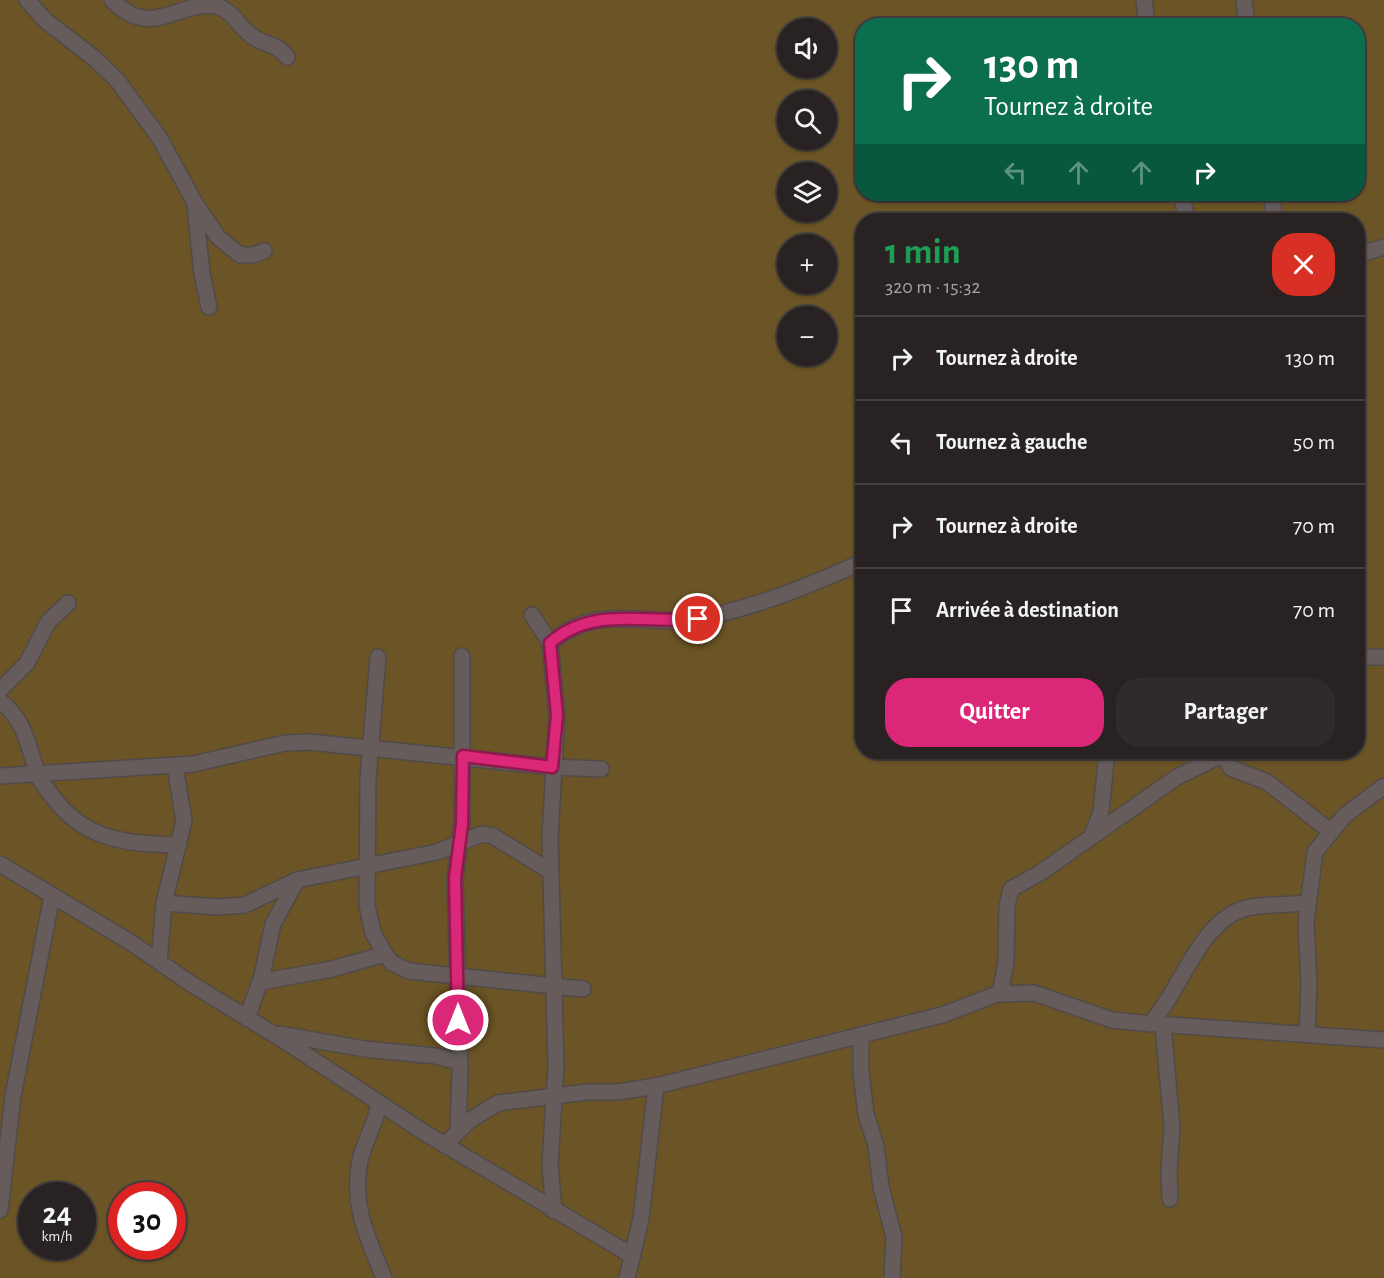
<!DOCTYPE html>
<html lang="fr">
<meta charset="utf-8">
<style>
:root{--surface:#282222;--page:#302a2a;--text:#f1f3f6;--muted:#a5a4a5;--line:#443f40;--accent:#db2777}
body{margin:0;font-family:"Alegreya Sans",sans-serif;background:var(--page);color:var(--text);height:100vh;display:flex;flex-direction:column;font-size:22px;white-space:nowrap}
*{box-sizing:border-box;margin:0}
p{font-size:20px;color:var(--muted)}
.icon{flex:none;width:33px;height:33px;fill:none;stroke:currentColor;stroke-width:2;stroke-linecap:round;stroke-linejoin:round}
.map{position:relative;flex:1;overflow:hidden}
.side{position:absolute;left:855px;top:213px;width:510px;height:546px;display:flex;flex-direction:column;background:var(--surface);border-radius:24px;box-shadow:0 2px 4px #0004,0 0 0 2px var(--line)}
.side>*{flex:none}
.hud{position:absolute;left:855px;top:18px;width:510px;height:183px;border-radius:24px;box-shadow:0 2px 4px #0004,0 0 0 2px var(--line);background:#0b6e4f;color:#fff;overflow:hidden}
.tools{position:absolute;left:777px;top:18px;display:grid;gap:12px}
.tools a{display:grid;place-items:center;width:60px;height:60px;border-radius:50%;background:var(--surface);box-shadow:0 2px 4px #0004,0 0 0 2px var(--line);font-size:30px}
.speed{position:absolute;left:18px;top:1182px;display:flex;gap:12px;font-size:30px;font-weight:700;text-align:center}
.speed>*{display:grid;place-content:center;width:78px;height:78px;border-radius:50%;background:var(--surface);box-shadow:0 2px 4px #0004,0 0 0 2px var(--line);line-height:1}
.speed small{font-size:15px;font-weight:400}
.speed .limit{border:9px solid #d22;background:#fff;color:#111}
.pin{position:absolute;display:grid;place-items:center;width:51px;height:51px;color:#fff;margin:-26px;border:3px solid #fff;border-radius:50%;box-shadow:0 2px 6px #0007}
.me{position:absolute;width:66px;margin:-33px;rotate:0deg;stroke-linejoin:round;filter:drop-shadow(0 0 4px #0008)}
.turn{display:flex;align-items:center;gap:21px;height:126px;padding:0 30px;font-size:27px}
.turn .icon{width:78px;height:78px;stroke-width:2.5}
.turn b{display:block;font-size:42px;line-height:51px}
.lanes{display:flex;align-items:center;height:57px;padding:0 30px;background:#0003;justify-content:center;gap:30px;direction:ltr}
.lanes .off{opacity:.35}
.round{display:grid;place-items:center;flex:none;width:63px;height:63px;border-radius:24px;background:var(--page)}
.head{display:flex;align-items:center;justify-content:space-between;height:102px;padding:0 30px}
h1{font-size:36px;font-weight:600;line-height:45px;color:#1e9e55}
.button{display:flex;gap:12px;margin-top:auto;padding:12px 30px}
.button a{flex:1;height:69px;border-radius:24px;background:var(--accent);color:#fff;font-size:24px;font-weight:600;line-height:69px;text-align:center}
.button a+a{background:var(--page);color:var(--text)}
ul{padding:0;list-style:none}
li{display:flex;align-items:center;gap:18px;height:84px;padding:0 30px;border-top:2px solid var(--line)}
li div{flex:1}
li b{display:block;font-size:22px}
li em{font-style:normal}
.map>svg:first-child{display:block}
.green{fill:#6b5425;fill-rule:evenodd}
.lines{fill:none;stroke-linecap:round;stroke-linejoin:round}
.minor-casing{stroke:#514a49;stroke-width:18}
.minor{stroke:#655c5b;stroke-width:15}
.route-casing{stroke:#8e194d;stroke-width:15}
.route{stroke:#db2777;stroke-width:10}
</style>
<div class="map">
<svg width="1384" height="1278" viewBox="0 0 1384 1278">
<rect width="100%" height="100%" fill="#362e2d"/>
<path class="green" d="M 0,0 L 1384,0 L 1384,1278 L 0,1278 ZM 862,26 L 1358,26 L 1358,194 L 862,194 ZM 788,28 L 826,28 L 826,68 L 788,68 ZM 788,100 L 826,100 L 826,140 L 788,140 ZM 788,172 L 826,172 L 826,212 L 788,212 ZM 862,220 L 1358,220 L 1358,752 L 862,752 ZM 788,244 L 826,244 L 826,284 L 788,284 ZM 788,316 L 826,316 L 826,356 L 788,356 ZM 32,1196 L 82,1196 L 82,1246 L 32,1246 ZM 122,1196 L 172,1196 L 172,1246 L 122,1246 Z"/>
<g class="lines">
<g class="minor-casing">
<g id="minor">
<path d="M 27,0 L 46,21 L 94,58 L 117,80 L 159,137 L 195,203 L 218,237 L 240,255 L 254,255 L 264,251"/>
<path d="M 112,0 C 152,41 177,0 217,6 C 233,11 239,27 252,36 C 264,45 278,44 287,57"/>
<path d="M 1144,0 L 1147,26"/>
<path d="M 1244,0 L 1247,26"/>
<path d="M 1181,194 L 1187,220"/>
<path d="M 1271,194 L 1275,220"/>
<path d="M 195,206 L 202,274 L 209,307"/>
<path d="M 1358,255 L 1384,247"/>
<path d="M 532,615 L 550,643 L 557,715 L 550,837 L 556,1067 L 550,1165 L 554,1211"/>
<path d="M 550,643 C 602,600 645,629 701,618 C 757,607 811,585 862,562"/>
<path d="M 378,657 L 368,779 L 367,905 L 373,933 L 385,954 L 392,963 L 409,971 L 583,989"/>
<path d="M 1358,657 L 1384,657"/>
<path d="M 0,690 L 27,663 L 48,622 L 68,603"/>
<path d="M 0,701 C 25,720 28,745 37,773 C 40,781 47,789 52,796 C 85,841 127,844 179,845"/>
<path d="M 1221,752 L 1231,768 L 1267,782 L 1330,831"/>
<path d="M 0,776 L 193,764 L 285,743 L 310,742 L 552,767 L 601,769"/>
<path d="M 1092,835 L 1101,812 L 1107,752"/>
<path d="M 0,864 L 130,942 L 193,985 L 285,1041 L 425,1133 L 633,1256"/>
<path d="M 164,903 L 218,907 L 245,905 L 297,880 L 437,852 L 482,834 L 493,836 L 550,871"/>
<path d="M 159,962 L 164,903 L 184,821 L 175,766"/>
<path d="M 260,982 L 332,969 L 385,954"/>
<path d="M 1000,994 L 1006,962 L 1007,906 L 1011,889 L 1040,873 L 1177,777 L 1222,755"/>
<path d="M 247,1018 L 262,976 L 273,924 L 297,880"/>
<path d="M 1150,1024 C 1181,991 1199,921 1246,908 C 1265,904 1288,905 1307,903"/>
<path d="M 1163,1025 L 1172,1127 L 1169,1170 L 1170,1199"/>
<path d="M 279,1034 L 365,1049 L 436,1056 L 459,1062"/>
<path d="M 861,1035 L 861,1073 L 866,1114 L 876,1146 L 881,1187 L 894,1237 L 892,1278"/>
<path d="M 1307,1035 L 1309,983 L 1306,922 L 1315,852 L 1344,816 L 1384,786"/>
<path d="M 379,1103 C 376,1124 364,1141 360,1161 C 351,1206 368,1238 384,1278"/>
<path d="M 458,1130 L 460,1071 L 455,878 L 462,824 L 462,656"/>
<path d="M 445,1145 L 470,1120 L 498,1103 L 587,1092 L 617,1092 L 656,1086 L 942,1015 L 997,994 L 1034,993 L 1112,1020 L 1142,1023 L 1384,1040"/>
<path d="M 0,1210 L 13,1096 L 52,896"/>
<path d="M 627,1278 L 641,1219 L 656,1086"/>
</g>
</g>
<use href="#minor" class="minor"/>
</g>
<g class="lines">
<g class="route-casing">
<path id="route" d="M 458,1020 L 455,878 L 462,824 L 463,756 L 552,767 L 557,715 L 550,643 C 594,605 646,624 698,619"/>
</g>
<use href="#route" class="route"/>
</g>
</svg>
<div class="tools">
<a><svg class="icon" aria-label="sound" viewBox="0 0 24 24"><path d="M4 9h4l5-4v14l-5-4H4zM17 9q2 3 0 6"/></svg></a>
<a><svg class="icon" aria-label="search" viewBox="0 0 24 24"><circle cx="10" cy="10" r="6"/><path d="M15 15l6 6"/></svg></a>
<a><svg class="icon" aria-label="layers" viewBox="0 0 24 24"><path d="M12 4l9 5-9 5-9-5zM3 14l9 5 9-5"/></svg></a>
<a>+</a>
<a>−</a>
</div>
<div class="speed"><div>24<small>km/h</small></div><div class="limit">30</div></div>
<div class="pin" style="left:698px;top:619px;background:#d93025"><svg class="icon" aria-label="arrive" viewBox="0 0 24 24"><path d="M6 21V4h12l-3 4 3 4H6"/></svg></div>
<svg class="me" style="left:458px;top:1020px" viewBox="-20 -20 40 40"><circle r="17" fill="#db2777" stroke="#fff" stroke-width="3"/><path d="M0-11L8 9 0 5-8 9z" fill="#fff"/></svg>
<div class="hud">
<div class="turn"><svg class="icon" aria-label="right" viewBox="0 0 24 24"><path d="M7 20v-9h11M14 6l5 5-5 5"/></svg><div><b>130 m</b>Tournez à droite</div></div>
<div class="lanes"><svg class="icon off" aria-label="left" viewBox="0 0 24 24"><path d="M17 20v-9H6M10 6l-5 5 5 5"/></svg><svg class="icon off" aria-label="ahead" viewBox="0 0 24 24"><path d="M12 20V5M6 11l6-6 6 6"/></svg><svg class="icon off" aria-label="ahead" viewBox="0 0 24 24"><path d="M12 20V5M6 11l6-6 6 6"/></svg><svg class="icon" aria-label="right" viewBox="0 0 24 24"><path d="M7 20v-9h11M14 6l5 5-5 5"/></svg></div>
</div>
<section class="side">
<div class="head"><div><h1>1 min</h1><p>320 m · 15:32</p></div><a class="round" style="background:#d93025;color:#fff"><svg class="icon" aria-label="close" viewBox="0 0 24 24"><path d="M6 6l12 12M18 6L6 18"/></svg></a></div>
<ul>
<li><svg class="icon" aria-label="right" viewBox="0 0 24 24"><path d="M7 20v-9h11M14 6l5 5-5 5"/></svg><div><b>Tournez à droite</b></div><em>130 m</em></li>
<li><svg class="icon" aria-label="left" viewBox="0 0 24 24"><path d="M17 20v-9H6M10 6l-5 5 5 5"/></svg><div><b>Tournez à gauche</b></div><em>50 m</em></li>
<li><svg class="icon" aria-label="right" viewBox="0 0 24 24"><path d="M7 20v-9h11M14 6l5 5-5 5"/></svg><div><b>Tournez à droite</b></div><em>70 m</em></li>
<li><svg class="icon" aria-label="arrive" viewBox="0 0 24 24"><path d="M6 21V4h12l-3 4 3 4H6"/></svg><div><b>Arrivée à destination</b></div><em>70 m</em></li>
</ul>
<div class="button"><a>Quitter</a><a>Partager</a></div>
</section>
</div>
